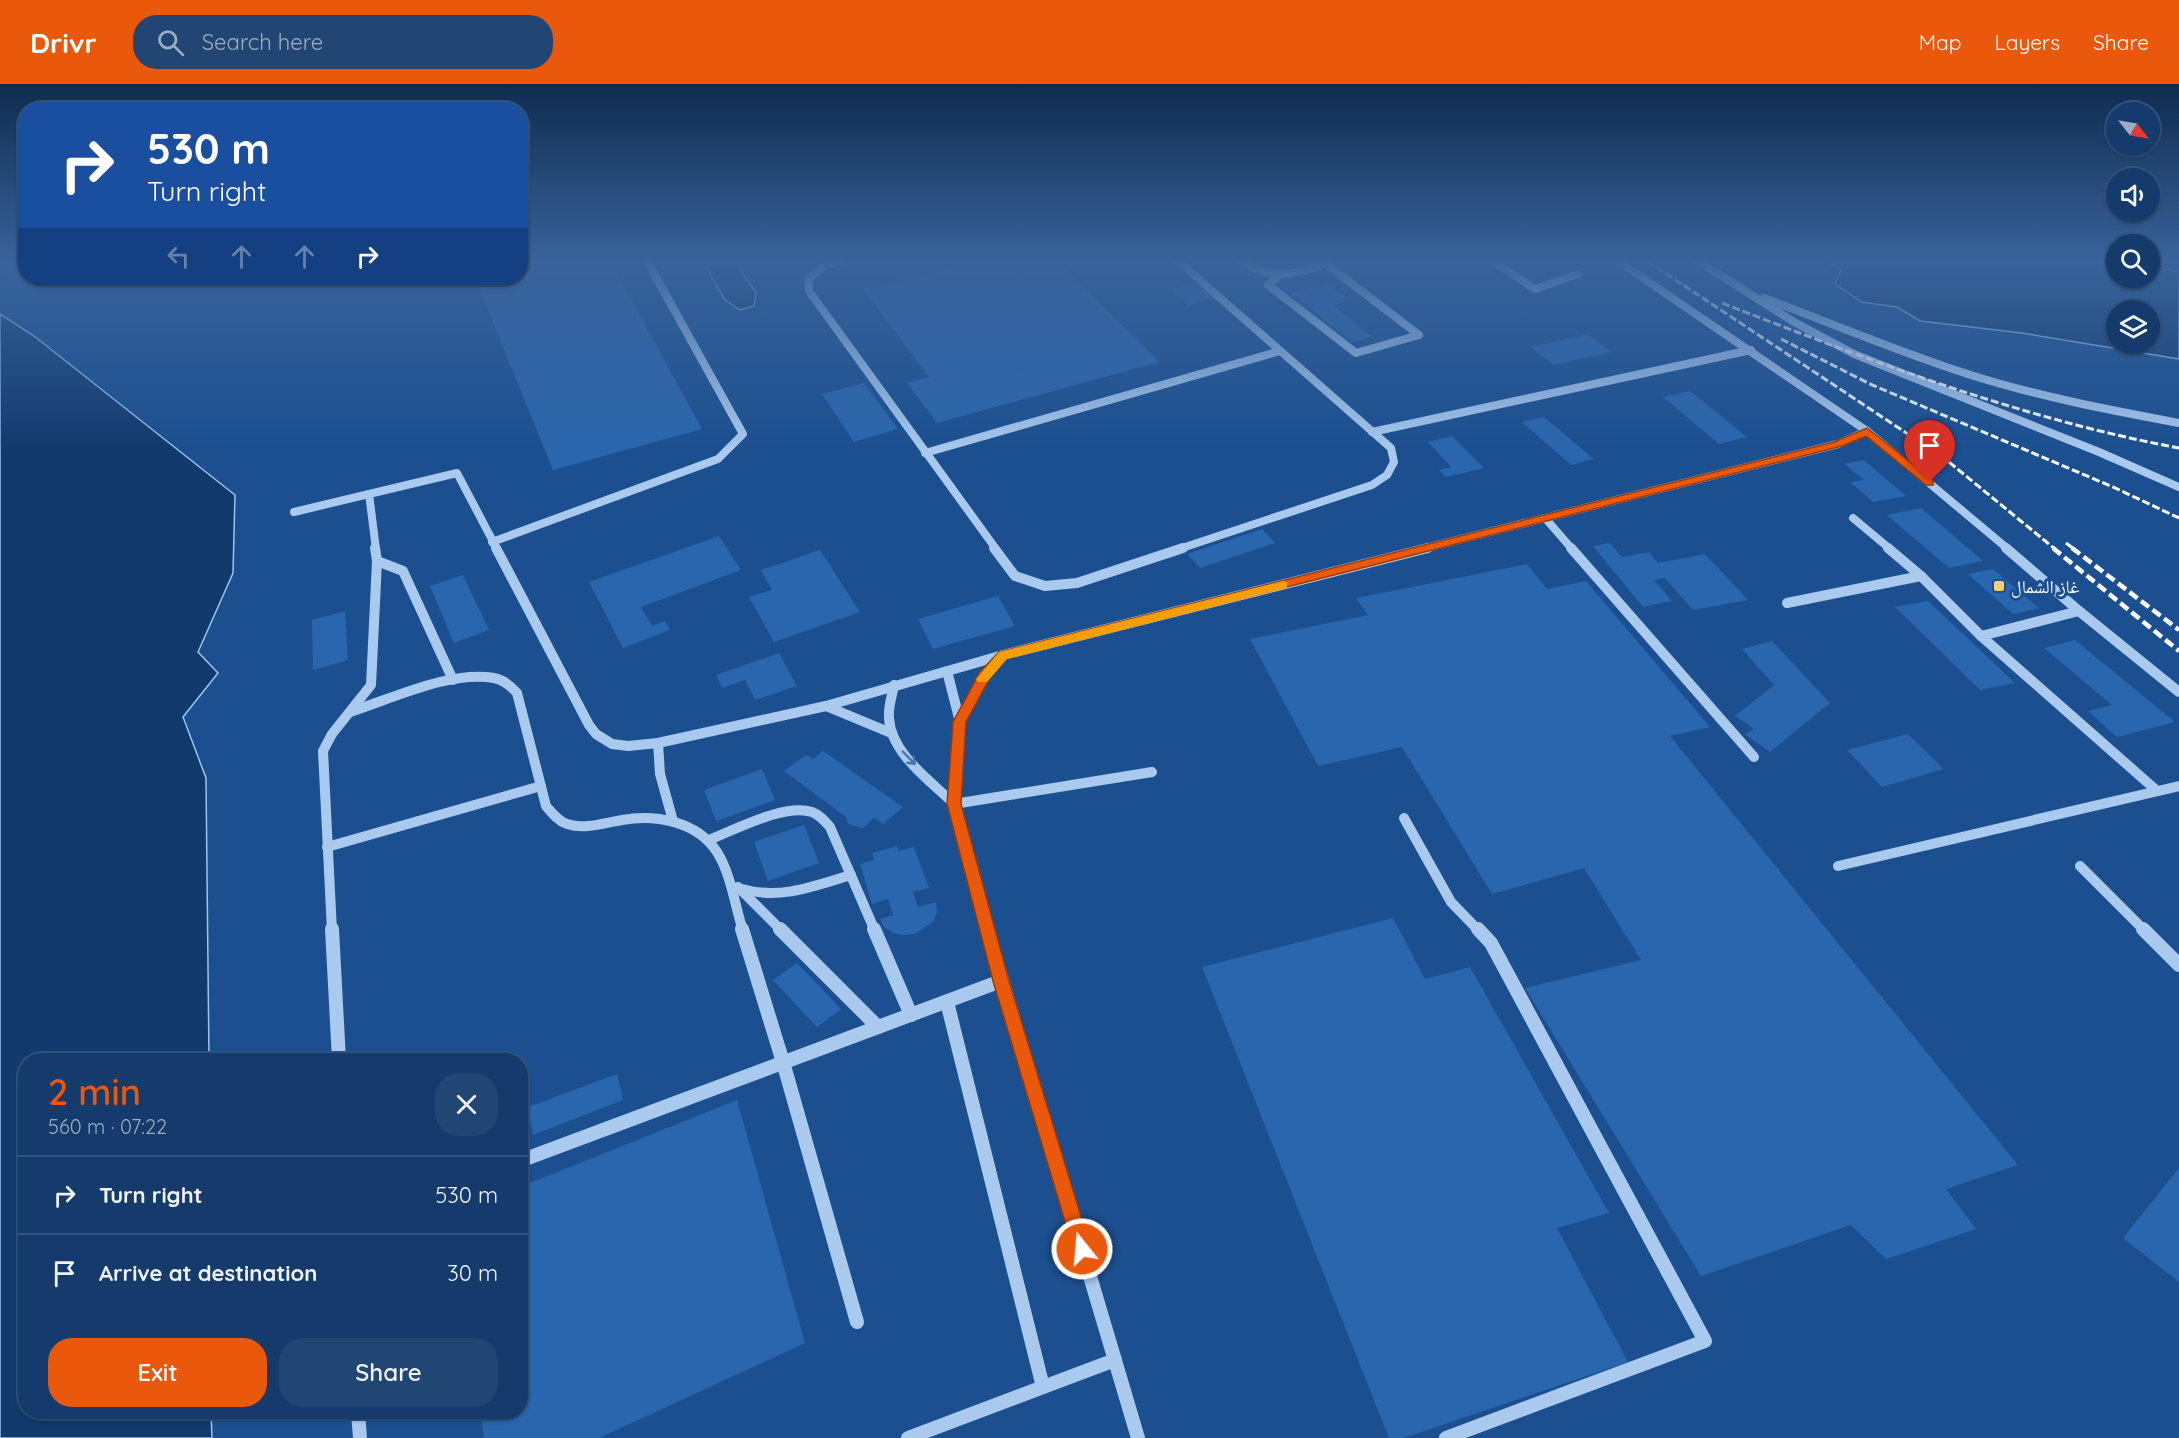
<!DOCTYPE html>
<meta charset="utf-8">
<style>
:root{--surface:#143b6b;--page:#214673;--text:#f1f3f6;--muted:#9dadc1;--line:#33557e;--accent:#ea580c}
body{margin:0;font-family:Quicksand,"Noto Naskh Arabic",sans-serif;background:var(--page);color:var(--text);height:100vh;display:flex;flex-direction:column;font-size:22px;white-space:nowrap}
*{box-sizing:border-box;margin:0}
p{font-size:20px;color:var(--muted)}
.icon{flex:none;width:33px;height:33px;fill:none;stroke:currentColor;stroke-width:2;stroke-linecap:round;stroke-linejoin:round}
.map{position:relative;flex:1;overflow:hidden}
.details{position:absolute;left:18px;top:969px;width:510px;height:366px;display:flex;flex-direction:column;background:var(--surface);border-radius:24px;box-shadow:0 2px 4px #0004,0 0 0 2px var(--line)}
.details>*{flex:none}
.top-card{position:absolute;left:18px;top:18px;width:510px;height:183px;border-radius:24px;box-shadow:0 2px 4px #0004,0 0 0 2px var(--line);background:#1a4fa0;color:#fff;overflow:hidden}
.needle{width:39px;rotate:121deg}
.tools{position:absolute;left:2106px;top:18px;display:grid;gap:12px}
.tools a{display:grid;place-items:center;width:54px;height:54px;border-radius:50%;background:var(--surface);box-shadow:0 2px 4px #0004,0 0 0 2px var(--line);font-size:30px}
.pin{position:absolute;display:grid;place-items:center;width:51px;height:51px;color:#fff;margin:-62px -26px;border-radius:50% 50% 50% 0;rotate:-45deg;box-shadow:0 0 6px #0007}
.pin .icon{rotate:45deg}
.me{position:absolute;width:66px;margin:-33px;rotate:343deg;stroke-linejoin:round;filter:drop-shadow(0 0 4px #0008)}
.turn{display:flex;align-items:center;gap:21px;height:126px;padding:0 30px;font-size:27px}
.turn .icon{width:78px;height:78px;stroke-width:2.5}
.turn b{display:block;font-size:42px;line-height:51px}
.lanes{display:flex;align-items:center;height:57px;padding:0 30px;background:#0003;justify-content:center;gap:30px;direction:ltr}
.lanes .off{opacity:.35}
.round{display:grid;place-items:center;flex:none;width:63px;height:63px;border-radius:24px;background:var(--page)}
.overview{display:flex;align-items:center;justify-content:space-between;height:102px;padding:0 30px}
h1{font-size:36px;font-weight:600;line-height:45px;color:var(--accent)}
.primary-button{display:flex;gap:12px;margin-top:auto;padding:12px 30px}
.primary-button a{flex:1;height:69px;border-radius:24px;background:var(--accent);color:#fff;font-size:24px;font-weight:600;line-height:69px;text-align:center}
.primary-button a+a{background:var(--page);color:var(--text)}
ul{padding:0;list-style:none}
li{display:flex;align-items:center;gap:18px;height:78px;padding:0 30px;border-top:2px solid var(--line)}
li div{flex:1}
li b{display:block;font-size:22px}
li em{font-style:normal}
header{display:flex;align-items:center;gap:36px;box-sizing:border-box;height:84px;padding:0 30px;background:var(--accent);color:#fff}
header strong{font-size:28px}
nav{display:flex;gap:33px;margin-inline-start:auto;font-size:21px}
.search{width:420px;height:54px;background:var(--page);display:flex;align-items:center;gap:15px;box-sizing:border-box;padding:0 21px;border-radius:24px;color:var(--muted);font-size:22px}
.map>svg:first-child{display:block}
.water{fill:#123a6d;stroke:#9cc4f0;stroke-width:1.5;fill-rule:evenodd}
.building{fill:#2a66ad}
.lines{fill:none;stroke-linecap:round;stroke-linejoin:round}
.minor-far2{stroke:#a9c9ee;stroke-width:8}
.minor-far1{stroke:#a9c9ee;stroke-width:10}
.minor{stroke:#a9c9ee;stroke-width:14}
.rail-far1{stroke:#fff;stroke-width:3;stroke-dasharray:8 3;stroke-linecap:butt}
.rail{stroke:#fff;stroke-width:4.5;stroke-dasharray:10 4.5;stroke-linecap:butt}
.oneway{stroke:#4674ac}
.route{fill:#ea580c;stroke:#983908;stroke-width:1.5}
.slow{fill:#f59e0b}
.poi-dot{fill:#ffd166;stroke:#1b4f8f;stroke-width:2}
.labels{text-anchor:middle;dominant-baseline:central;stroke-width:6;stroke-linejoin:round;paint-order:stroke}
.poi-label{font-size:18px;fill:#fff;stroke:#1b4f8f;text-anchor:start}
</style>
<header>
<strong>Drivr</strong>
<div class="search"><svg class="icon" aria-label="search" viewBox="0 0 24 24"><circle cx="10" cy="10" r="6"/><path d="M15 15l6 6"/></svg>Search here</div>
<nav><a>Map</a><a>Layers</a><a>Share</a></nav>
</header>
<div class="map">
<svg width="2179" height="1354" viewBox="0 0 2179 1354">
<rect width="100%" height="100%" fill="#1b4f8f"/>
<g class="water">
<path d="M 702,177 L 735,177 L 756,209 L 754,222 L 740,226 L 725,216 Z"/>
<path d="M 1826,177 L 2095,177 L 2116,180 L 2116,194 L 2150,194 L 2150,183 L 2179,187 L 2179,275 L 2022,249 L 1920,237 L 1897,223 L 1862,218 L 1835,200 L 1841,186 ZM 2116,226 L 2150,226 L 2150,260 L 2116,260 Z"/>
<path d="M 0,230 L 34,252 L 235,411 L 233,489 L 198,568 L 218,589 L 183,633 L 206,694 L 209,976 L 26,976 L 26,1328 L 211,1328 L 212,1354 L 0,1354 Z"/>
</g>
<g class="building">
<path d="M 520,177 L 610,177 L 702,345 L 553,386 L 475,194 L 520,194 Z"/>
<path d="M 981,177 L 1058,177 L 1159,278 L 937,339 L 907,299 L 929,293 L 863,205 Z"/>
<path d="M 1196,199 L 1214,214 L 1188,222 L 1170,206 Z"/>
<path d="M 1327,199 L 1350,217 L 1333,221 L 1372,253 L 1352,258 L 1290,209 Z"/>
<path d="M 1588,250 L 1611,268 L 1553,281 L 1531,263 Z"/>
<path d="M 864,299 L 898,345 L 854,358 L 822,310 Z"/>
<path d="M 1690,307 L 1747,353 L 1719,360 L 1663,313 Z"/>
<path d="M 1544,333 L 1594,375 L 1571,381 L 1522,338 Z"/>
<path d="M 1452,352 L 1484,384 L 1446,393 L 1439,386 L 1451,383 L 1428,358 Z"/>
<path d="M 1864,376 L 1906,412 L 1873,418 L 1850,398 L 1864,396 L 1845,380 Z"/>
<path d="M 1921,424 L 1983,477 L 1949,484 L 1887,431 Z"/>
<path d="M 1262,445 L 1275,459 L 1200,484 L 1187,470 Z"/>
<path d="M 719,452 L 741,486 L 641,523 L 652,542 L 665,537 L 670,546 L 623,564 L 589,498 Z"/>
<path d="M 1610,459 L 1622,473 L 1649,468 L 1658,479 L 1705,470 L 1748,516 L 1693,526 L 1665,494 L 1654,496 L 1672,517 L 1643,523 L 1593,462 Z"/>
<path d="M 820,466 L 860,528 L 774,558 L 749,513 L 772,506 L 761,486 Z"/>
<path d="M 1527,480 L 1547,505 L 1586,497 L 1710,643 L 1670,652 L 2018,1081 L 1946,1105 L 1976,1145 L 1886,1175 L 1851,1141 L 1701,1192 L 1525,904 L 1641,876 L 1584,784 L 1492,810 L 1402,663 L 1318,682 L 1250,555 L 1368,531 L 1356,514 Z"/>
<path d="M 1993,485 L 2039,524 L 2013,530 L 1968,490 Z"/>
<path d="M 463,491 L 489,546 L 454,559 L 430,502 Z"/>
<path d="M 998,512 L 1015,542 L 933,565 L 918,535 Z"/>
<path d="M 1928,517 L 2015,599 L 1980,606 L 1895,523 Z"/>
<path d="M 345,527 L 348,576 L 313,586 L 312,536 Z"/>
<path d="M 2075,556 L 2175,638 L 2117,653 L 2088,627 L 2112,621 L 2044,564 Z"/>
<path d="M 1772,557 L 1830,619 L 1770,668 L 1745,650 L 1754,645 L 1735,632 L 1774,601 L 1742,565 Z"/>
<path d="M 779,569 L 797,602 L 755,616 L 745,596 L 722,604 L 716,591 Z"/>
<path d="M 1908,650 L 1944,685 L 1882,703 L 1847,666 Z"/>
<path d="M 823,667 L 903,723 L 883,740 L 874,734 L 863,744 L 848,740 L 846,733 L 784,687 L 806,671 L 813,675 Z"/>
<path d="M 762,685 L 775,716 L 716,737 L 704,706 Z"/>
<path d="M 804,741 L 819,779 L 768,797 L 754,758 Z"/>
<path d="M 897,762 L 899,767 L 914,763 L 929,804 L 913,808 L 918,823 L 936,818 L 937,827 L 934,837 L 915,850 L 904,851 L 893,849 L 884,843 L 880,835 L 893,831 L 888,815 L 872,820 L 860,780 L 874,776 L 872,769 Z"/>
<path d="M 1393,834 L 1425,895 L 1470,883 L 1609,1129 L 1557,1144 L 1628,1278 L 1404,1354 L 1389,1354 L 1202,883 Z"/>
<path d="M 797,879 L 841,925 L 817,943 L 773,896 Z"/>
<path d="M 617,990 L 623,1016 L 533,1051 L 528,1023 Z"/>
<path d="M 737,1016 L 805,1259 L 599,1354 L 484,1354 L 481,1328 L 520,1328 L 520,1103 Z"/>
<path d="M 2179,1084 L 2179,1198 L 2123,1154 Z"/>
</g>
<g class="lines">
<g class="minor-far2">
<path d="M 841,177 L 826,181 L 809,194 L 809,207 L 996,465"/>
<path d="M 1178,177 L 1391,364 L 1394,378 L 1387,391 L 1372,401 L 1179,465"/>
<path d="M 1241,177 C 1272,198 1293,190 1326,180 L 1419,251 L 1356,269 L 1268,201 L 1277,193"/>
<path d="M 1493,177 L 1535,205 L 1578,190"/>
<path d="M 1618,177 L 1867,347 L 2008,465"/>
<path d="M 1698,177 L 1794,238 L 1854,270 L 2099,368 L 2179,403"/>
<path d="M 1764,214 C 1834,240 1903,270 1974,292 C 2041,313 2110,326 2179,339"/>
<path d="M 1372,348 L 1751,266"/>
<path d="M 925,369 L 1280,267"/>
<path d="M 369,410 L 376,465"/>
<path d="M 294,428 L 457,389 L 497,465"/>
<path d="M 1853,434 L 1890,465"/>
<path d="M 1546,435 L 1572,465"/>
<path d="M 492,458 L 718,375 L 743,350 L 647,177"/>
<path d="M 1422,465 L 1838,360 L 1867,347"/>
</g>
<g class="minor-far1">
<path d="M 496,464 L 589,641 L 596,650 L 612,660 L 628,662 L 658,659 L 826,622 L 1003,571 L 1428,464"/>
<path d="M 994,464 L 1015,492 L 1045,502 L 1077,499 L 1183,464"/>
<path d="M 1571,464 L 1754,673"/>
<path d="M 1888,464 L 1921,492 L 1981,552 L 2156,706"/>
<path d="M 2006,464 L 2079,527 L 2179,608"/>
<path d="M 377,477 L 403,487 L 453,596"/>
<path d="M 1787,519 L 1921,492"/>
<path d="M 1981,552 L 2079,527"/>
<path d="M 947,587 L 960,638 L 954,720 L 988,847"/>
<path d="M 894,601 C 892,612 888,623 889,634 C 891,670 931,697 954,720"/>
<path d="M 826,622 L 891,649"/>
<path d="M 350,628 C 391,615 451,586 494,594 C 504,596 511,602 517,609 L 546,722 C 552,729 558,737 567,740 C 584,746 604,739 622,736 C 655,730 697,737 717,768 C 731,790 735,822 743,847"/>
<path d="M 960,638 L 985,591 L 1003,571"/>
<path d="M 658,659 L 660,690 L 673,737"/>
<path d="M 954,720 L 1152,688"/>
<path d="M 1404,734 L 1451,818 L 1479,847"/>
<path d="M 709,756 C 734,746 785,719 812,728 C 820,731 825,737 830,743 L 875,847"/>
<path d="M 327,763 L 541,702"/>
<path d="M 1838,782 L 2179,702"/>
<path d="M 2080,782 L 2145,847"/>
<path d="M 738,803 L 782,847"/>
<path d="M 742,805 C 780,816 815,802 851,791"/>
<path d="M 332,847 L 323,667 L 332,650 L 371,601 L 377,477 L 375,464"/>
</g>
<g class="minor">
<path d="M 332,845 L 339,976"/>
<path d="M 742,845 L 783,978 L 857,1238"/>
<path d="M 780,845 L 878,943"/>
<path d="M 874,845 L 911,931"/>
<path d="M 987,845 L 1138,1354"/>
<path d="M 2143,845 L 2179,881"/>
<path d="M 947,918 L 1043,1303"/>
<path d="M 520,1077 L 1001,897"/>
<path d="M 358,1328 L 360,1354"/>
<path d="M 908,1354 L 1115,1276"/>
<path d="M 1446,1354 L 1705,1257 L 1491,859 L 1478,845"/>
</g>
<g class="rail-far1">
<path d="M 1647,177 L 1944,374 L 2055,465"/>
<path d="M 1722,219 C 1871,277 2022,335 2179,364"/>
<path d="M 1781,255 L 1870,300 L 2113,403 L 2179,434"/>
<path d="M 2066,459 L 2074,465"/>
</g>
<g class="rail">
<path d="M 2053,464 L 2179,567"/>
<path d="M 2072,464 L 2179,546"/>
</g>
</g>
<defs><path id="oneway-shaft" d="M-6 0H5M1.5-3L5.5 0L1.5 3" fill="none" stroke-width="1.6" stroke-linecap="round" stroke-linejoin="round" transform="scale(1.5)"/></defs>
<use class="oneway" href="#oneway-shaft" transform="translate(909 674) rotate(46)"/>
<linearGradient id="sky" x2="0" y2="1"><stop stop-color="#0f2b4f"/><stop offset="0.48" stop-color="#39639b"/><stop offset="1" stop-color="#39639b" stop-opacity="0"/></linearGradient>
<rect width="2179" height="367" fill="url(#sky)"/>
<path class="route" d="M 1867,344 L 1933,396 L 1933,401 L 1926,401 L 1866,352 L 1842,362 L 1007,574 L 990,594 L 966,638 L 961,720 L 1009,897 L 1091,1165 L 1088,1171 L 1082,1174 L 1075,1171 L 993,897 L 947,720 L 953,638 L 980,588 L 999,568 L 1834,358 Z"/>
<path class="slow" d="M 1283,497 L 1287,498 L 1287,504 L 1007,575 L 987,598 L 978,598 L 976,595 L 999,568 Z"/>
<rect class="poi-dot" x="1993" y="496" width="12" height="12" rx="3"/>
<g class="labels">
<g class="poi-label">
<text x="2011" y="502">غاز الشمال</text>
</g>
</g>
</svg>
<div class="tools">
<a><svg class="needle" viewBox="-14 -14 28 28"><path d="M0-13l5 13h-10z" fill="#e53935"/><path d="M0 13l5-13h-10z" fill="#9dadc1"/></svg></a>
<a><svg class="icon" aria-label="sound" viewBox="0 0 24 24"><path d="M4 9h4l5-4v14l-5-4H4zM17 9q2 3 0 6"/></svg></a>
<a><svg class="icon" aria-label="search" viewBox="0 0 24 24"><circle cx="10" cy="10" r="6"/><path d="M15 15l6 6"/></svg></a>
<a><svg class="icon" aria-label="layers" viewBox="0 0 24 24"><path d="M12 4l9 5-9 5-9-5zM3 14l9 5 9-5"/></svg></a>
</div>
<div class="pin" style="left:1930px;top:398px;background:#d93025"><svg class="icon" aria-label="arrive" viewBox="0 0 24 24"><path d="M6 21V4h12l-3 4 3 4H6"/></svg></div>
<svg class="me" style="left:1082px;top:1165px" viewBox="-20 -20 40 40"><circle r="17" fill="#ea580c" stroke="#fff" stroke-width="3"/><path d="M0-11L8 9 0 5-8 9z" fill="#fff"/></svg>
<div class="top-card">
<div class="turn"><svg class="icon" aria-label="right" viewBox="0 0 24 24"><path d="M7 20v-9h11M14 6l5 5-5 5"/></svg><div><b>530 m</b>Turn right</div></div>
<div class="lanes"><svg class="icon off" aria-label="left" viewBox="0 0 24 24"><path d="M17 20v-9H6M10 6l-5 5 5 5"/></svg><svg class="icon off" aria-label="ahead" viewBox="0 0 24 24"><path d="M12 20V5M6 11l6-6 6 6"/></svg><svg class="icon off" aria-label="ahead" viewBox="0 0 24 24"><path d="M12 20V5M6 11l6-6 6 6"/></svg><svg class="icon" aria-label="right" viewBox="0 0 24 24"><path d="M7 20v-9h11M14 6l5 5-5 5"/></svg></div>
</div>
<section class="details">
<div class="overview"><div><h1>2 min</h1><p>560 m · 07:22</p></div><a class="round"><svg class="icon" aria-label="close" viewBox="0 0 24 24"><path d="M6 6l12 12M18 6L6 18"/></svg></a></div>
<ul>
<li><svg class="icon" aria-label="right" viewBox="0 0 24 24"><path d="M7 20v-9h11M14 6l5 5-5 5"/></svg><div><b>Turn right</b></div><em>530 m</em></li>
<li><svg class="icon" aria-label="arrive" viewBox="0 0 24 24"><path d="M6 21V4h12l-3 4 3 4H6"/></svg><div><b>Arrive at destination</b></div><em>30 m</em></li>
</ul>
<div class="primary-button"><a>Exit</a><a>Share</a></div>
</section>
</div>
